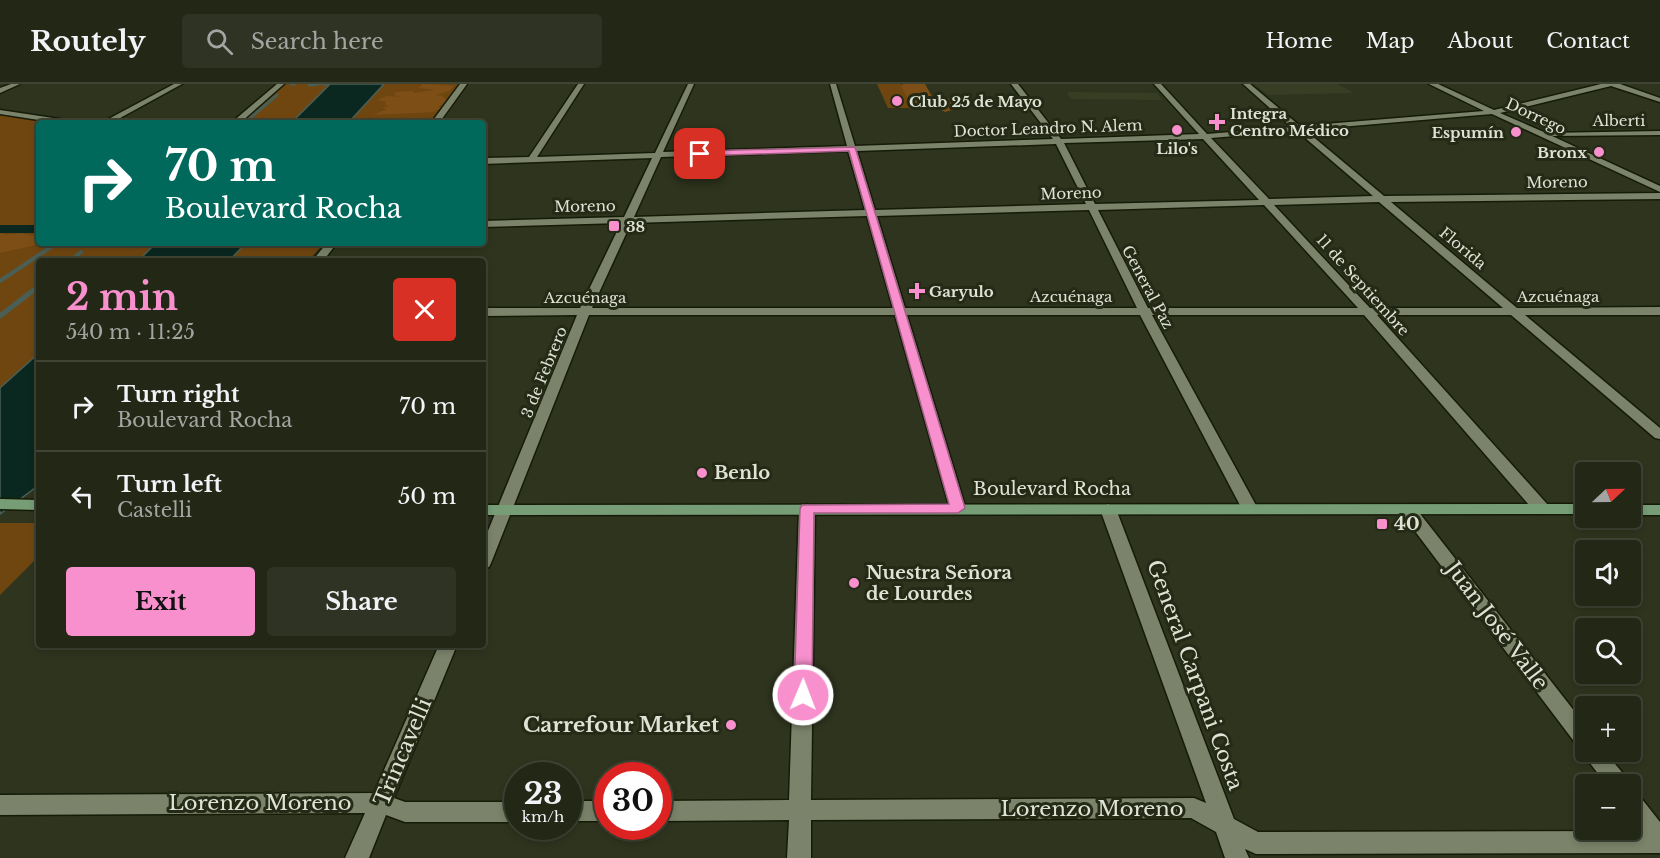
<!DOCTYPE html>
<meta charset="utf-8">
<style>
:root{--surface:#222716;--page:#2e3323;--text:#f1f3f6;--muted:#a2a5a1;--line:#3f4435;--accent:#f790cd}
body{margin:0;font-family:"Libre Baskerville",serif;background:var(--page);color:var(--text);height:100vh;display:flex;flex-direction:column;font-size:22px;white-space:nowrap}
*{box-sizing:border-box;margin:0}
p{font-size:20px;color:var(--muted)}
.icon{flex:none;width:33px;height:33px;fill:none;stroke:currentColor;stroke-width:2;stroke-linecap:round;stroke-linejoin:round}
.map{position:relative;flex:1;overflow:hidden}
.panel{position:absolute;left:36px;top:174px;width:450px;height:390px;display:flex;flex-direction:column;background:var(--surface);border-radius:6px;box-shadow:0 3px 9px #0003,0 0 0 2px var(--line)}
.panel>*{flex:none}
.banner{position:absolute;left:36px;top:36px;width:450px;height:126px;border-radius:6px;box-shadow:0 3px 9px #0003,0 0 0 2px var(--line);background:#00695c;color:#fff;overflow:hidden}
.needle{width:39px;rotate:68deg}
.tools{position:absolute;left:1575px;top:378px;display:grid;gap:12px}
.tools a{display:grid;place-items:center;width:66px;height:66px;border-radius:6px;background:var(--surface);box-shadow:0 3px 9px #0003,0 0 0 2px var(--line);font-size:30px}
.speed{position:absolute;left:504px;top:678px;display:flex;gap:12px;font-size:30px;font-weight:700;text-align:center}
.speed>*{display:grid;place-content:center;width:78px;height:78px;border-radius:50%;background:var(--surface);box-shadow:0 3px 9px #0003,0 0 0 2px var(--line);line-height:1}
.speed small{font-size:15px;font-weight:400}
.speed .limit{border:9px solid #d22;background:#fff;color:#111}
.pin{position:absolute;display:grid;place-items:center;width:51px;height:51px;color:#fff;margin:-26px;border-radius:12px;box-shadow:0 3px 9px #0006}
.me{position:absolute;width:66px;margin:-33px;rotate:1deg;stroke-linejoin:round;filter:drop-shadow(0 0 4px #0008)}
.turn{display:flex;align-items:center;gap:21px;height:126px;padding:0 30px;font-size:27px}
.turn .icon{width:78px;height:78px;stroke-width:2.5}
.turn b{display:block;font-size:42px;line-height:51px}
.round{display:grid;place-items:center;flex:none;width:63px;height:63px;border-radius:6px;background:var(--page)}
.head{display:flex;align-items:center;justify-content:space-between;height:102px;padding:0 30px}
h1{font-size:36px;font-weight:700;line-height:45px;color:var(--accent)}
.cta{display:flex;gap:12px;margin-top:auto;padding:12px 30px}
.cta a{flex:1;height:69px;border-radius:6px;background:var(--accent);color:#111;font-size:24px;font-weight:700;line-height:69px;text-align:center}
.cta a+a{background:var(--page);color:var(--text)}
ul{padding:0;list-style:none}
li{display:flex;align-items:center;gap:18px;height:90px;padding:0 30px;border-top:2px solid var(--line)}
li div{flex:1}
li b{display:block;font-size:22px}
li em{font-style:normal}
header{display:flex;align-items:center;gap:36px;box-sizing:border-box;height:84px;padding:0 30px;background:var(--surface);border-bottom:2px solid var(--line)}
header strong{font-size:28px}
nav{display:flex;gap:33px;margin-inline-start:auto;font-size:21px}
.search{width:420px;height:54px;background:var(--page);display:flex;align-items:center;gap:15px;box-sizing:border-box;padding:0 21px;border-radius:6px;color:var(--muted);font-size:22px}
.map>svg:first-child{display:block}
.built{fill:#373e23}
.green{fill:#704610}
.forest{fill:#7d4f17}
.water{fill:#0a2720;stroke:#4a5f56;stroke-width:1.5}
.lines{fill:none;stroke-linecap:round;stroke-linejoin:round}
.stream-far2{stroke:#4a5f56;stroke-width:3}
.stream-far1{stroke:#4a5f56;stroke-width:4}
.stream{stroke:#4a5f56;stroke-width:5}
.canal{fill:#0a2720;fill-rule:evenodd}
.minor-casing{stroke:#161b07;stroke-width:3}
.major-casing{stroke:#161b07;stroke-width:3}
.minor{fill:#7b836a;fill-rule:evenodd}
.major{fill:#769d75;fill-rule:evenodd}
.route{fill:#f790cd;stroke:#a15e85;stroke-width:1.5}
.poi-dot{fill:#f790cd;stroke:#242a15;stroke-width:2}
.labels{text-anchor:middle;dominant-baseline:central;stroke-width:6;stroke-linejoin:round;paint-order:stroke}
.far-poi-label{font-size:15px;font-weight:bold;fill:#dfe3d5;stroke:#242a15;text-anchor:start}
.far-street-label{font-size:15px;fill:#dfe3d5;stroke:#242a15}
.poi-label{font-size:18px;font-weight:bold;fill:#dfe3d5;stroke:#242a15;text-anchor:start}
.street-label{font-size:18px;fill:#dfe3d5;stroke:#242a15}
.near-street-label{font-size:21px;fill:#dfe3d5;stroke:#242a15}
.near-poi-label{font-size:21px;font-weight:bold;fill:#dfe3d5;stroke:#242a15;text-anchor:end}
</style>
<header>
<strong>Routely</strong>
<div class="search"><svg class="icon" aria-label="search" viewBox="0 0 24 24"><circle cx="10" cy="10" r="6"/><path d="M15 15l6 6"/></svg>Search here</div>
<nav><a>Home</a><a>Map</a><a>About</a><a>Contact</a></nav>
</header>
<div class="map">
<svg width="1660" height="774" viewBox="0 0 1660 774">
<rect width="100%" height="100%" fill="#2e341e"/>
<g class="built">
<path d="M 1253,0 L 1338,0 L 1354,9 L 1269,11 Z"/>
<path d="M 1067,8 L 1157,9 L 1162,16 L 1071,15 Z"/>
</g>
<g class="green">
<path d="M 286,0 L 330,0 L 291,39 L 241,39 Z"/>
<path d="M 384,0 L 460,0 L 429,39 L 348,39 Z"/>
<path d="M 877,0 L 901,0 L 913,24 L 888,24 Z"/>
<path d="M 0,30 L 56,39 L 39,39 L 39,159 L 156,159 L 138,177 L 39,177 L 39,269 L 0,304 Z"/>
<path d="M 250,159 L 324,159 L 308,177 L 229,177 L 241,164 Z"/>
<path d="M 0,439 L 39,439 L 39,472 L 0,511 Z"/>
</g>
<g class="forest">
<path d="M 422,0 L 454,2 L 449,7 L 436,11 L 442,12 L 447,17 L 438,23 L 442,24 L 433,28 L 373,31 L 387,25 L 382,24 L 390,22 L 385,21 L 386,18 L 377,16 L 387,12 L 403,13 L 394,11 L 396,8 L 413,7 L 413,9 L 435,6 L 419,4 Z"/>
<path d="M 903,0 L 925,0 L 933,14 L 962,14 L 964,16 L 951,21 L 963,23 L 945,28 L 940,25 L 909,25 L 912,23 L 901,2 Z"/>
<path d="M 0,149 C 10,153 15,148 24,150 C 30,151 33,152 39,152 L 39,159 L 45,159 L 0,169 Z"/>
</g>
<g class="water">
<path d="M 318,0 L 384,0 L 348,39 L 291,39 L 329,1 Z"/>
<path d="M 156,159 L 250,159 L 241,164 L 229,177 L 138,177 Z"/>
<path d="M 39,269 L 39,393 L 35,404 L 0,430 L 0,304 Z"/>
</g>
<g class="lines">
<g class="stream-far2">
<path d="M 291,0 L 295,0"/>
<path d="M 309,1 L 318,0"/>
<path d="M 244,39 L 277,11"/>
</g>
<g class="stream-far1">
<path d="M 70,177 L 81,168"/>
<path d="M 0,197 L 57,159"/>
<path d="M 33,207 L 39,202"/>
</g>
<path class="stream" d="M 0,232 L 35,205"/>
<rect class="canal" x="0" y="141" width="39" height="8"/>
<g class="minor-casing">
<g id="minor">
<path d="M 11,0 L 20,0 L 0,9 L 0,4 Z"/>
<path d="M 174,0 L 182,0 L 111,39 L 101,39 Z"/>
<path d="M 277,0 L 284,0 L 240,39 L 231,39 Z"/>
<path d="M 460,0 L 467,0 L 439,39 L 431,39 Z"/>
<path d="M 578,0 L 584,0 L 537,73 L 655,69 L 688,0 L 694,0 L 663,68 L 847,62 L 830,0 L 836,0 L 855,62 L 1053,55 L 1011,0 L 1018,0 L 1061,55 L 1199,50 L 1154,0 L 1161,0 L 1207,50 L 1291,43 L 1243,0 L 1250,0 L 1300,42 L 1484,27 L 1429,0 L 1438,0 L 1494,26 L 1601,0 L 1620,0 L 1660,14 L 1660,18 L 1611,2 L 1500,29 L 1546,49 L 1660,47 L 1660,51 L 1552,52 L 1660,102 L 1660,108 L 1492,30 L 1305,46 L 1384,112 L 1660,109 L 1660,115 L 1391,118 L 1517,224 L 1660,223 L 1660,231 L 1525,231 L 1660,344 L 1660,355 L 1655,354 L 1511,231 L 1377,231 L 1548,421 L 1550,425 L 1542,430 L 1536,429 L 1364,231 L 1152,231 L 1258,425 L 1250,430 L 1242,425 L 1140,231 L 907,231 L 966,425 L 958,430 L 950,425 L 895,231 L 589,231 L 491,479 L 489,483 L 483,485 L 483,459 L 577,231 L 483,232 L 483,224 L 580,224 L 621,139 L 483,143 L 483,137 L 624,133 L 652,74 L 483,80 L 483,74 L 529,73 ZM 1297,47 L 1373,112 L 1269,115 L 1211,54 ZM 1203,55 L 1259,116 L 1095,120 L 1064,59 ZM 1056,60 L 1086,120 L 875,126 L 857,67 ZM 848,67 L 865,126 L 634,133 L 661,73 ZM 1379,118 L 1503,224 L 1370,224 L 1274,121 ZM 1264,121 L 1358,224 L 1148,224 L 1098,126 ZM 1089,126 L 1137,224 L 905,224 L 877,132 ZM 867,132 L 893,224 L 592,224 L 631,139 Z"/>
<path d="M 0,26 L 73,37 L 77,39 L 58,39 L 0,30 Z"/>
<path d="M 327,159 L 337,159 L 323,177 L 312,177 Z"/>
<path d="M 807,420 L 815,425 L 811,716 L 1194,714 L 1206,719 L 1100,425 L 1108,420 L 1116,425 L 1234,735 L 1258,748 L 1640,747 L 1630,735 L 1630,707 L 1638,710 L 1660,738 L 1660,769 L 1256,770 L 1245,765 L 1249,774 L 1225,774 L 1216,748 L 1191,734 L 811,736 L 811,774 L 787,774 L 789,736 L 658,737 L 658,717 L 789,716 L 799,425 Z"/>
<path d="M 1408,421 L 1414,422 L 1586,642 L 1586,668 L 1605,668 L 1626,693 L 1629,700 L 1606,700 L 1586,674 L 1584,666 L 1579,664 L 1402,430 L 1400,426 Z"/>
<path d="M 439,561 L 457,561 L 394,714 L 405,718 L 518,718 L 518,738 L 405,738 L 386,731 L 369,774 L 345,774 L 365,729 L 0,731 L 0,711 L 374,709 Z"/>
<rect x="568" y="717" width="40" height="20"/>
</g>
</g>
<g class="major-casing">
<g id="major">
<path d="M 0,415 L 39,416 L 39,426 L 0,425 Z"/>
<path d="M 1586,420 L 1586,430 L 483,431 L 483,421 Z"/>
<rect x="1630" y="421" width="30" height="10"/>
</g>
</g>
<use href="#minor" class="minor"/>
<use href="#major" class="major"/>
</g>
<path class="route" d="M 855,63 L 965,424 L 958,429 L 814,429 L 812,611 L 809,616 L 803,618 L 797,616 L 794,611 L 800,425 L 802,421 L 949,420 L 849,67 L 700,72 L 696,70 L 700,67 Z"/>
<g class="poi-dot">
<circle cx="897" cy="17" r="6"/>
<path d="M1214 29h6v6h6v6h-6v6h-6v-6h-6v-6h6z"/>
<circle cx="1177" cy="46" r="6"/>
<circle cx="1516" cy="48" r="6"/>
<circle cx="1599" cy="68" r="6"/>
<rect x="608" y="136" width="12" height="12" rx="3"/>
<path d="M914 198h6v6h6v6h-6v6h-6v-6h-6v-6h6z"/>
<circle cx="702" cy="389" r="6"/>
<rect x="1376" y="434" width="12" height="12" rx="3"/>
<circle cx="854" cy="499" r="6"/>
<circle cx="731" cy="641" r="6"/>
</g>
<g class="labels">
<g class="far-poi-label">
<text x="909" y="17">Club 25 de Mayo</text>
<text x="1230" y="29">Integra<tspan x="1230" dy="17">Centro Médico</tspan></text>
<text x="1504" y="48" text-anchor="end">Espumín</text>
<text x="1177" y="64" text-anchor="middle">Lilo's</text>
<text x="1587" y="68" text-anchor="end">Bronx</text>
<text x="626" y="142">38</text>
<text x="929" y="207">Garyulo</text>
</g>
<g class="far-street-label">
<text transform="translate(1536 32) rotate(25)">Dorrego</text>
<text x="1619" y="36">Alberti</text>
<text transform="translate(1048 44) rotate(-2)">Doctor Leandro N. Alem</text>
<text transform="translate(1557 98) rotate(-1)">Moreno</text>
<text transform="translate(1071 109) rotate(-2)">Moreno</text>
<text transform="translate(585 122) rotate(-1)">Moreno</text>
<text transform="translate(1463 164) rotate(40)">Florida</text>
<text transform="translate(1363 201) rotate(48)">11 de Septiembre</text>
<text transform="translate(1148 203) rotate(62)">General Paz</text>
<text x="1071" y="212">Azcuénaga</text>
<text x="1558" y="212">Azcuénaga</text>
<text x="585" y="213">Azcuénaga</text>
<text transform="translate(544 288) rotate(-68)">3 de Febrero</text>
</g>
<g class="poi-label">
<text x="714" y="389">Benlo</text>
<text x="1394" y="440">40</text>
<text x="866" y="489">Nuestra Señora<tspan x="866" dy="21">de Lourdes</tspan></text>
</g>
<g class="street-label">
<text x="1052" y="405">Boulevard Rocha</text>
</g>
<g class="near-street-label">
<text transform="translate(1497 542) rotate(53)">Juan José Valle</text>
<text transform="translate(1195 591) rotate(70)">General Carpani Costa</text>
<text transform="translate(403 668) rotate(-67)">Trincavelli</text>
<text x="260" y="719">Lorenzo Moreno</text>
<text x="1092" y="725">Lorenzo Moreno</text>
</g>
<g class="near-poi-label">
<text x="719" y="641">Carrefour Market</text>
</g>
</g>
</svg>
<div class="tools">
<a><svg class="needle" viewBox="-14 -14 28 28"><path d="M0-13l5 13h-10z" fill="#e53935"/><path d="M0 13l5-13h-10z" fill="#a2a5a1"/></svg></a>
<a><svg class="icon" aria-label="sound" viewBox="0 0 24 24"><path d="M4 9h4l5-4v14l-5-4H4zM17 9q2 3 0 6"/></svg></a>
<a><svg class="icon" aria-label="search" viewBox="0 0 24 24"><circle cx="10" cy="10" r="6"/><path d="M15 15l6 6"/></svg></a>
<a>+</a>
<a>−</a>
</div>
<div class="speed"><div>23<small>km/h</small></div><div class="limit">30</div></div>
<div class="pin" style="left:700px;top:70px;background:#d93025"><svg class="icon" aria-label="arrive" viewBox="0 0 24 24"><path d="M6 21V4h12l-3 4 3 4H6"/></svg></div>
<svg class="me" style="left:803px;top:611px" viewBox="-20 -20 40 40"><circle r="17" fill="#f790cd" stroke="#fff" stroke-width="3"/><path d="M0-11L8 9 0 5-8 9z" fill="#fff"/></svg>
<div class="banner">
<div class="turn"><svg class="icon" aria-label="right" viewBox="0 0 24 24"><path d="M7 20v-9h11M14 6l5 5-5 5"/></svg><div><b>70 m</b>Boulevard Rocha</div></div>
</div>
<section class="panel">
<div class="head"><div><h1>2 min</h1><p>540 m · 11:25</p></div><a class="round" style="background:#d93025;color:#fff"><svg class="icon" aria-label="close" viewBox="0 0 24 24"><path d="M6 6l12 12M18 6L6 18"/></svg></a></div>
<ul>
<li><svg class="icon" aria-label="right" viewBox="0 0 24 24"><path d="M7 20v-9h11M14 6l5 5-5 5"/></svg><div><b>Turn right</b><p>Boulevard Rocha</p></div><em>70 m</em></li>
<li><svg class="icon" aria-label="left" viewBox="0 0 24 24"><path d="M17 20v-9H6M10 6l-5 5 5 5"/></svg><div><b>Turn left</b><p>Castelli</p></div><em>50 m</em></li>
</ul>
<div class="cta"><a>Exit</a><a>Share</a></div>
</section>
</div>
